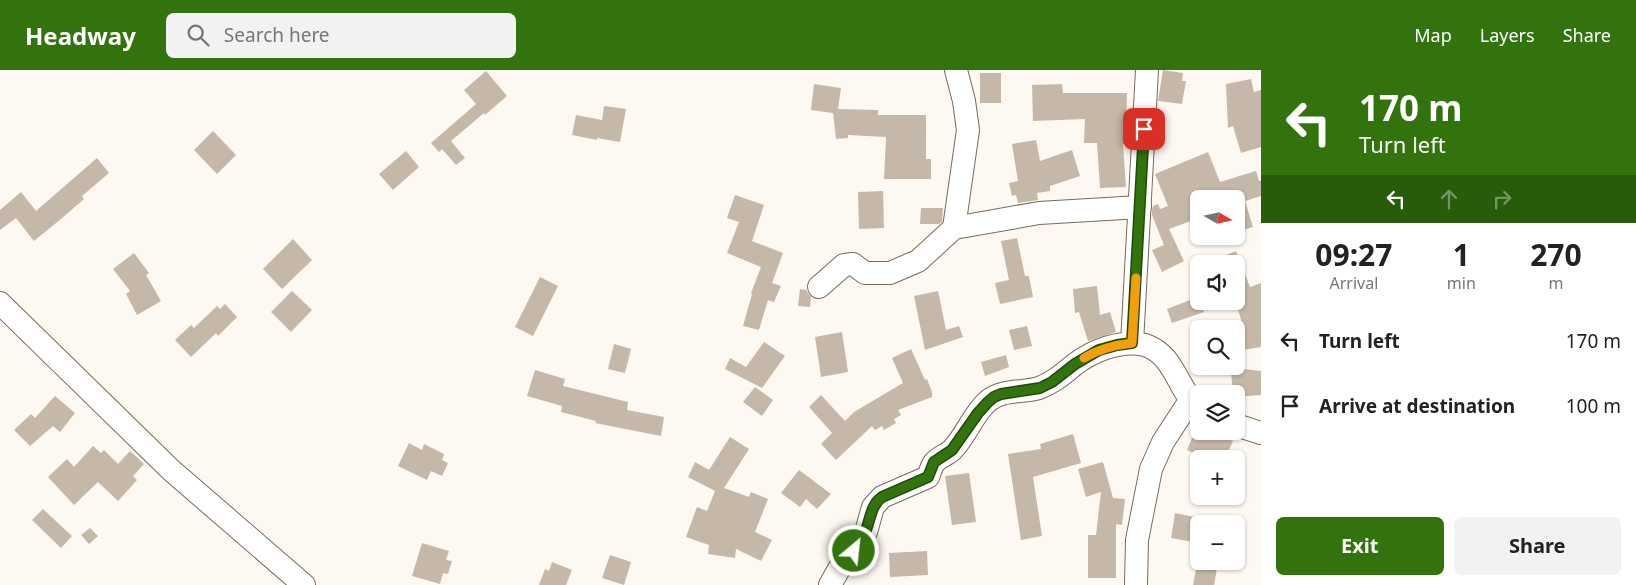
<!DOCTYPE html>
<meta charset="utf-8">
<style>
:root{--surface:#fff;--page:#f2f2f2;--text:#222;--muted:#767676;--accent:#32730e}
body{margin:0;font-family:"Noto Sans",sans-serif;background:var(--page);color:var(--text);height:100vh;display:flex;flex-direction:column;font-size:19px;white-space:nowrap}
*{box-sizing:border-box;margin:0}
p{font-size:16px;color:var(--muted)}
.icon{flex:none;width:28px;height:28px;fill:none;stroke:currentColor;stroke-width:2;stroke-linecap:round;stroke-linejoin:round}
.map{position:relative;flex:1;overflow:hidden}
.side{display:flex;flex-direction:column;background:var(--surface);width:375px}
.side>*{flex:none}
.banner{background:#32730e;color:#fff;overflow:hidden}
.needle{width:32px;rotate:99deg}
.controls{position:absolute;left:1190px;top:120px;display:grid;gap:10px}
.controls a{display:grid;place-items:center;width:55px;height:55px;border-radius:8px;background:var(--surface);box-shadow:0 1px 4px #0004;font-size:25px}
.pin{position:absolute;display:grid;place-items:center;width:42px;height:42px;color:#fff;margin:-21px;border-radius:10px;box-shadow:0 2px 8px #0006}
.me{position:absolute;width:55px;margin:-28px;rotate:28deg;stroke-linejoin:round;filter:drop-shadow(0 0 4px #0008)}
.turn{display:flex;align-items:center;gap:18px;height:105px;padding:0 15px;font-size:22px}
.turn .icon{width:65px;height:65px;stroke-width:2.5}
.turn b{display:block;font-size:35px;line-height:42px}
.lanes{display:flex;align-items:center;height:48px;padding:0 15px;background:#0003;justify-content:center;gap:25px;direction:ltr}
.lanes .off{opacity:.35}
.eta{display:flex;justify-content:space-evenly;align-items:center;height:85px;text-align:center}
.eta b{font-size:30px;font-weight:700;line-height:35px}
.primary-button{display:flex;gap:10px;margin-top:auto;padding:10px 15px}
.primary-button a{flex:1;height:58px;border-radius:8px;background:var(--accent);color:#fff;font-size:20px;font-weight:700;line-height:58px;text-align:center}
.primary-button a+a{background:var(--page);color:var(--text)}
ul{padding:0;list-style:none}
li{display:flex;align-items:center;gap:15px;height:65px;padding:0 15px}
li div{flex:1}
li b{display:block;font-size:19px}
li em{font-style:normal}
header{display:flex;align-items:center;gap:30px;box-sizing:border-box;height:70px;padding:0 25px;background:var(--accent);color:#fff}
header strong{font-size:24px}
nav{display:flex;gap:28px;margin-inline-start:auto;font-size:18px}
.search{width:350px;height:45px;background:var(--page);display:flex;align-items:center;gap:12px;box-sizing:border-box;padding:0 18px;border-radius:8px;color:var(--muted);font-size:19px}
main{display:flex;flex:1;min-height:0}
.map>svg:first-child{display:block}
.building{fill:#c6b8a8}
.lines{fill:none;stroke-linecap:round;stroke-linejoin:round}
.minor-casing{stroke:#776b5c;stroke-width:24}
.minor{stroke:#fff;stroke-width:22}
.route-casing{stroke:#204b09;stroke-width:12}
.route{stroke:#32730e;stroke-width:9}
.slow{stroke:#f59e0b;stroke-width:9}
</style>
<header>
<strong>Headway</strong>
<div class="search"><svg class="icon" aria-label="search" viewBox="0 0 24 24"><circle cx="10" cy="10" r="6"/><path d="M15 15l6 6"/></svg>Search here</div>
<nav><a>Map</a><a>Layers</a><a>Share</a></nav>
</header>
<main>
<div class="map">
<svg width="1261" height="515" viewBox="0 0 1261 515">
<rect width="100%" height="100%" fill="#fdf8f1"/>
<g class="building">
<path d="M 1163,0 L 1183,3 L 1182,11 L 1186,11 L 1182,34 L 1158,31 Z"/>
<path d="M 486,1 L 507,26 L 485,45 L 484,43 L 451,71 L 465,88 L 456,95 L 442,79 L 439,82 L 431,73 L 476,34 L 464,20 Z"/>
<rect x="980" y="3" width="21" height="30"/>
<path d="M 1251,9 L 1254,22 L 1261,20 L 1261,77 L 1241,83 L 1233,56 L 1228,58 L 1226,14 Z"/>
<path d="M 814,14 L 841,18 L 838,39 L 878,40 L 878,45 L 926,45 L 926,89 L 931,89 L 931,109 L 884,109 L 886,67 L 848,65 L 848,68 L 836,69 L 833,43 L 811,40 Z"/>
<path d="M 1062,14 L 1063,23 L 1127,23 L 1126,74 L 1123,74 L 1126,117 L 1100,118 L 1097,73 L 1084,73 L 1085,49 L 1033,51 L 1032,15 Z"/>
<path d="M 604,36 L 626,39 L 620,72 L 597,68 L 597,70 L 572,65 L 576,45 L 602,50 Z"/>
<path d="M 213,61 L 236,85 L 217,104 L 194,80 Z"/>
<path d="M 1036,70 L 1040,91 L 1072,80 L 1080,106 L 1050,116 L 1050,121 L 1037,123 L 1038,130 L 1018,133 L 1016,125 L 1012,126 L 1009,113 L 1018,111 L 1012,74 Z"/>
<path d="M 406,81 L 419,97 L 393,120 L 379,104 Z"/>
<path d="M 1208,82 L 1220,112 L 1256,101 L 1259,111 L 1261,111 L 1261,126 L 1245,131 L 1253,157 L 1236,162 L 1236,129 L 1199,129 L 1199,148 L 1169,159 L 1184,191 L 1162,202 L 1152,180 L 1164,175 L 1152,145 L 1152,140 L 1153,136 L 1158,134 L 1160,139 L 1168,136 L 1155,104 Z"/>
<path d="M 97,88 L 109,103 L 82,126 L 84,129 L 61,149 L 34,171 L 16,148 L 0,160 L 0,140 L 21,122 L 36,141 Z"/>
<path d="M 883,121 L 884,158 L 859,159 L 858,122 Z"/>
<path d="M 735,125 L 764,135 L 752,171 L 783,183 L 772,213 L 781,216 L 774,232 L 768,230 L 759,260 L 743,256 L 752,224 L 751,223 L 761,197 L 727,183 L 739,152 L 727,148 Z"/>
<path d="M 921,138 L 943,138 L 942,152 L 939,154 L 920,154 Z"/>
<path d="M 1017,168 L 1025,206 L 1029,206 L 1033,227 L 1000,234 L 995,213 L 1009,210 L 1001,171 Z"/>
<path d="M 293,169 L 312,190 L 282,219 L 263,199 Z"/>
<path d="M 1236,181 L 1250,217 L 1261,213 L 1261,277 L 1236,281 L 1236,257 L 1243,256 L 1236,233 L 1236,194 L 1205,194 Z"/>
<path d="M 134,183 L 149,203 L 146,205 L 161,231 L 137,245 L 126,224 L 130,221 L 113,199 Z"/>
<path d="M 540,207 L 558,216 L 533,266 L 515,257 Z"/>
<path d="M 1097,216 L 1100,245 L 1110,242 L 1116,262 L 1088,271 L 1079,242 L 1075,243 L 1073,219 Z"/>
<path d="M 800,219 L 806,220 L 811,227 L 810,237 L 798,236 Z"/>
<path d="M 292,221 L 312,240 L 291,262 L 271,242 Z"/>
<path d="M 938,221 L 946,260 L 959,256 L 963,267 L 925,280 L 914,226 Z"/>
<path d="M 1198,227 L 1204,242 L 1172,253 L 1167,239 Z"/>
<path d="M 225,234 L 237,247 L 218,266 L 216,263 L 191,287 L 175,270 L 191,255 L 194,258 L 217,236 L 220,239 Z"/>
<path d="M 1027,256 L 1032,276 L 1014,280 L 1009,260 Z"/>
<path d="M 842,262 L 848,302 L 821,307 L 815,267 Z"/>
<path d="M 764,272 L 785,286 L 762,318 L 725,299 L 730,288 L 746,297 Z"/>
<path d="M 614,274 L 631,279 L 625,303 L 608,299 Z"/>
<path d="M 911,279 L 925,310 L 927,309 L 932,322 L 932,327 L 898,340 L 901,345 L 894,349 L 896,353 L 884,360 L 882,356 L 875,360 L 872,356 L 836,390 L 821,374 L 832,363 L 809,337 L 821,325 L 845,351 L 854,342 L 903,313 L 892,288 Z"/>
<path d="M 1006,285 L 1009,297 L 985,306 L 981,292 Z"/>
<path d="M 1236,298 L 1261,301 L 1261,325 L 1236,327 L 1236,324 L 1233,324 L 1231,301 L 1236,301 Z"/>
<path d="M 535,300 L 565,309 L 563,316 L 628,332 L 627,340 L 664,347 L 661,366 L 595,353 L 596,351 L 561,342 L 562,336 L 527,326 Z"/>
<path d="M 755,317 L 773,330 L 762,346 L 743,332 Z"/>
<path d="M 55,326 L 75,343 L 60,362 L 53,356 L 30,376 L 14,360 L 31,344 L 35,348 Z"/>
<path d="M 1195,361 L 1210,361 L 1233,371 L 1225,389 L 1207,389 L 1187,380 Z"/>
<path d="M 1073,364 L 1081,393 L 1033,407 L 1042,466 L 1021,470 L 1008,384 L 1041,379 L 1040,374 Z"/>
<path d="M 730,367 L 749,379 L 724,418 L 749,427 L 751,422 L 768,429 L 755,462 L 772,470 L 761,491 L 736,479 L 735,488 L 708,484 L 709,475 L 686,467 L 697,437 L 707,441 L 715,421 L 688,407 L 695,392 L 709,400 Z"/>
<path d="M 409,373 L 422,380 L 424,374 L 444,384 L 442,390 L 448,393 L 442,406 L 431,401 L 427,410 L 398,396 Z"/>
<path d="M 93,376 L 101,383 L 104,380 L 118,394 L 130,381 L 144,394 L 133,406 L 137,410 L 118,431 L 98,412 L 74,435 L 48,407 L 67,389 L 74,397 Z"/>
<path d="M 1103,392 L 1113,428 L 1125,429 L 1122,455 L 1116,454 L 1116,508 L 1088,508 L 1088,465 L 1096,465 L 1101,422 L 1086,427 L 1078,399 Z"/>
<path d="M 799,400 L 831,424 L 817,439 L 806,429 L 800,437 L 781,423 Z"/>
<path d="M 969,403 L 976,452 L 952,455 L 945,406 Z"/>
<path d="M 43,439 L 72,466 L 61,478 L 32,450 Z"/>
<path d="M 1175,443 L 1199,448 L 1199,473 L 1171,468 Z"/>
<path d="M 90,458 L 98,466 L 89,474 L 81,465 Z"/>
<path d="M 422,473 L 449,481 L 446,490 L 452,491 L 448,504 L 443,503 L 440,514 L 412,506 Z"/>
<path d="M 927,481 L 928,505 L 890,507 L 889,483 Z"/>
<path d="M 610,485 L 631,492 L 624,515 L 602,508 Z"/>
<path d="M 552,492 L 572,500 L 566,515 L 539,515 L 545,499 L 549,501 Z"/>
<path d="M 1197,495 L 1217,498 L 1214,515 L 1193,515 Z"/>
</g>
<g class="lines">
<g class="minor-casing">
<g id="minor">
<path d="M 954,158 L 968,60 L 964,31 L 956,0"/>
<path d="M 819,217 L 844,195 L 853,194 L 865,203 L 890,203 L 918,191 L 954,158 L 1039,143 L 1140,137"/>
<path d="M 0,233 L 171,400 L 304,515"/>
<path d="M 1132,273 L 1147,0"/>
<path d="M 1236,355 L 1261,363"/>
<path d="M 830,515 L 839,499 L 855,481 L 857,471 L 866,462 L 873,437 L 882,427 L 928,407 C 930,403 931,397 934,393 C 938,387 947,385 952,380 C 966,366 973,344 988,331 C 1002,319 1023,323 1039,318 C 1053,313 1063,304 1074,295 C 1092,281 1121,269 1145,275 C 1176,285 1178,323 1199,337"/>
<path d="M 1136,515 L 1137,470 L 1151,399 L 1163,372 L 1191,329"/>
</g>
</g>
<use href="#minor" class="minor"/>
</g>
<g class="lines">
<g class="route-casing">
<path id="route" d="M 854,481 C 858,470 863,468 866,460 C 871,447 871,435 882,427 L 928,407 L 934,392 L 952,380 L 978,343 L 988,332 L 994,327 L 1001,324 L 1040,318 L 1052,312 L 1075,294 L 1099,280 L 1117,275 L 1132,273 L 1144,59"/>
</g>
<use href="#route" class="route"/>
<path class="slow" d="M 1084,288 C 1099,279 1115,275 1132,273 L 1136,208"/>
</g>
</svg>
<div class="controls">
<a><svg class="needle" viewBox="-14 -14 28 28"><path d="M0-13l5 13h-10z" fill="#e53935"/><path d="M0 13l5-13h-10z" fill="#767676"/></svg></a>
<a><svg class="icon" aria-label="sound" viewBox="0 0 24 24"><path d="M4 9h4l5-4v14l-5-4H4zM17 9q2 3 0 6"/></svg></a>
<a><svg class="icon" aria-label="search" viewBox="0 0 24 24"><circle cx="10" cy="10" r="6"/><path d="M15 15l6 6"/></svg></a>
<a><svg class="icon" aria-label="layers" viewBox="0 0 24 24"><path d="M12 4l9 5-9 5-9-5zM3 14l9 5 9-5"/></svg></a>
<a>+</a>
<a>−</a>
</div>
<div class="pin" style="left:1144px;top:59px;background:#d93025"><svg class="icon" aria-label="arrive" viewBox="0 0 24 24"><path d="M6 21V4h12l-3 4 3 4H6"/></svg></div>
<svg class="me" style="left:854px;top:481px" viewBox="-20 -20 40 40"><circle r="17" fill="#32730e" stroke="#fff" stroke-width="3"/><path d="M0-11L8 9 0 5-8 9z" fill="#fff"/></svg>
</div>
<section class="side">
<div class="banner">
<div class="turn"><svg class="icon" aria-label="left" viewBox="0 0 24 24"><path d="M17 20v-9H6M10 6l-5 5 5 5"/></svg><div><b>170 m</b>Turn left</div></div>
<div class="lanes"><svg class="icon" aria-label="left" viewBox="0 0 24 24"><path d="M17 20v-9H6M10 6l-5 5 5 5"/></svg><svg class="icon off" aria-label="ahead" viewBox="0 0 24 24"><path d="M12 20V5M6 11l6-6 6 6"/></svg><svg class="icon off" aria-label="right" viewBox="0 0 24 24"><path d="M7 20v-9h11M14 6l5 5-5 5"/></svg></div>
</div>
<div class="eta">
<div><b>09:27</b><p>Arrival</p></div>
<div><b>1</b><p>min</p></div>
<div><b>270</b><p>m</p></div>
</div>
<ul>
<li><svg class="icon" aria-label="left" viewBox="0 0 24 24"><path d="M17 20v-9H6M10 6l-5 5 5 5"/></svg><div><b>Turn left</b></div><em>170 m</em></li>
<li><svg class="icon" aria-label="arrive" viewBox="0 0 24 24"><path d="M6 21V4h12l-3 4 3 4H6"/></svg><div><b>Arrive at destination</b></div><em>100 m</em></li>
</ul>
<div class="primary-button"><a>Exit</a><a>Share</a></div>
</section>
</main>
